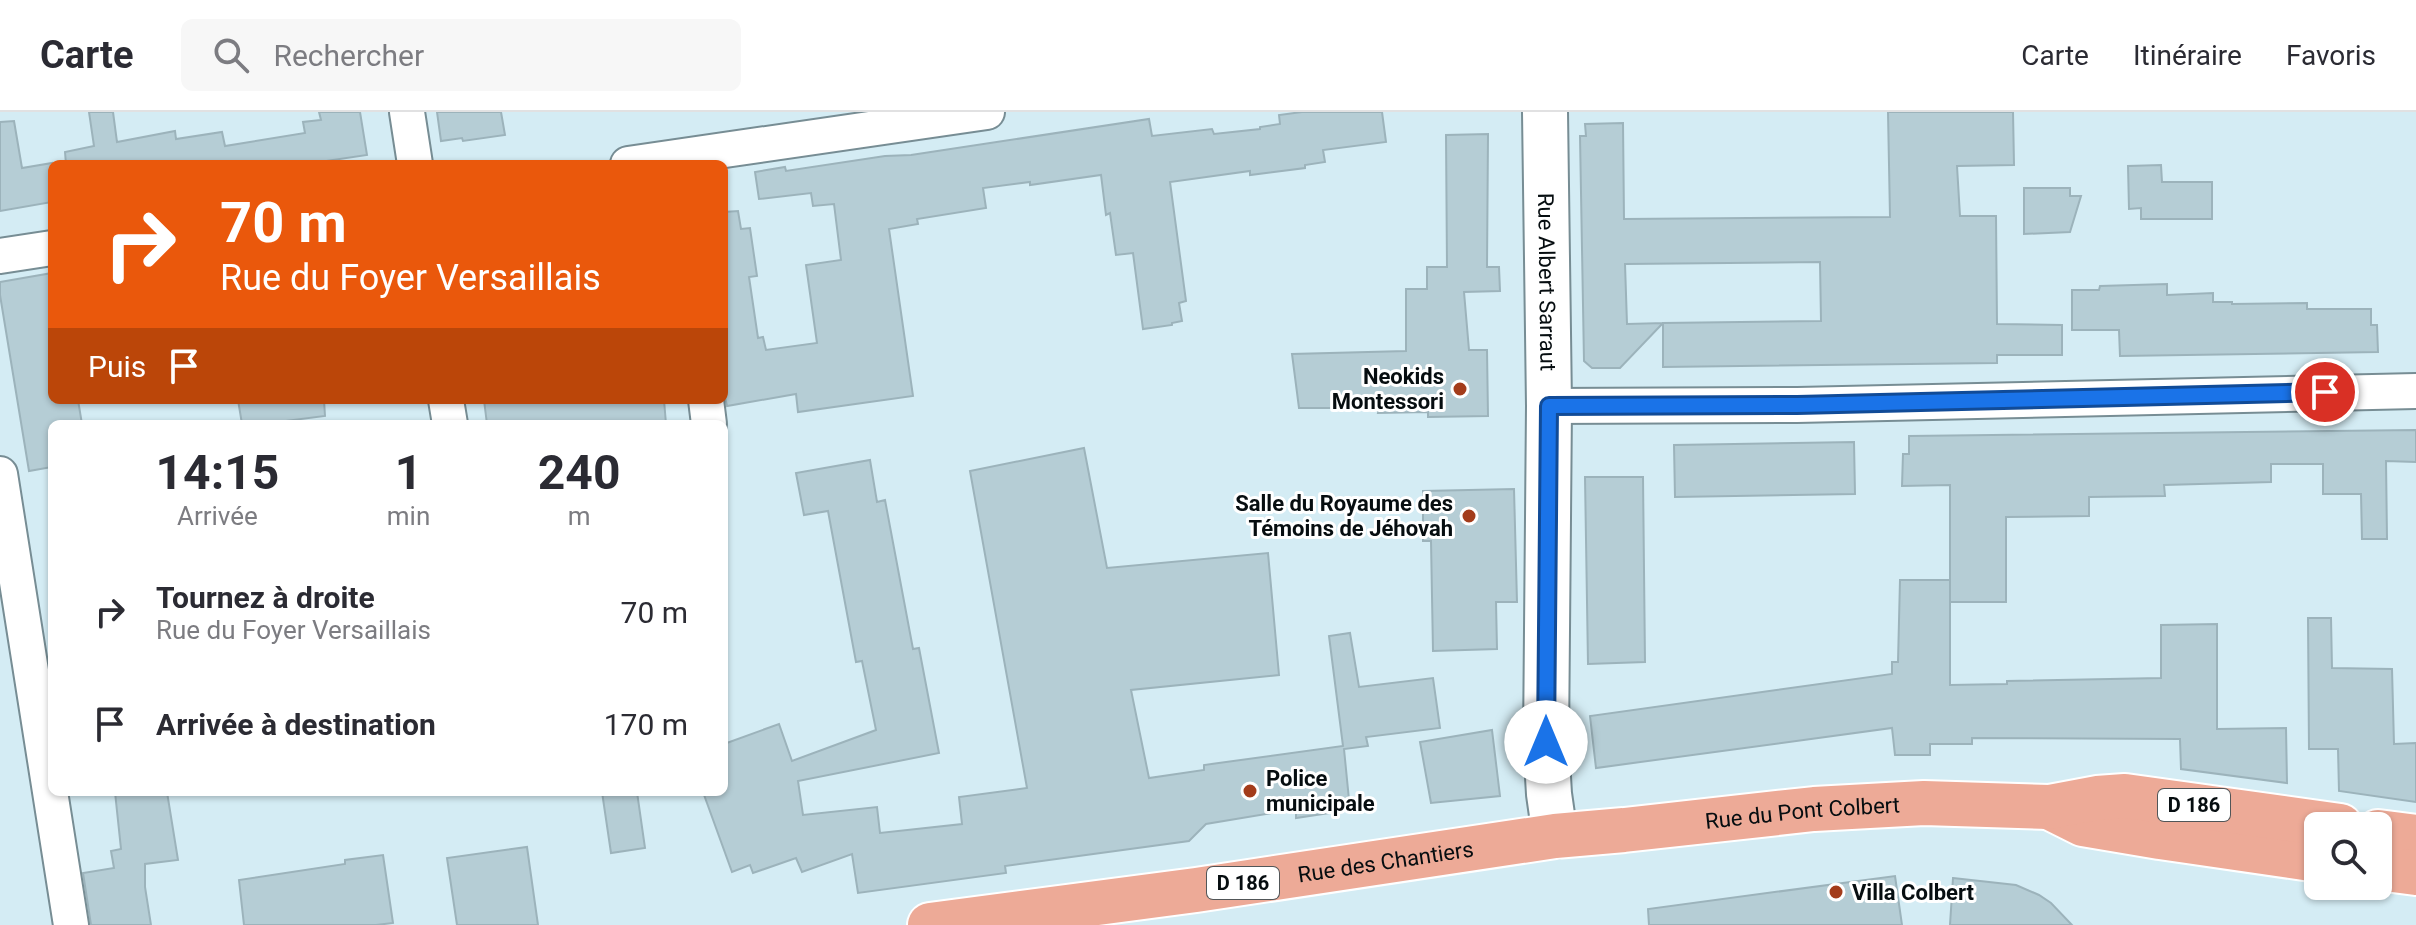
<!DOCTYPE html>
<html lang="fr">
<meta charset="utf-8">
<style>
:root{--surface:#fff;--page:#f7f7f7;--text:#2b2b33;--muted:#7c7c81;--line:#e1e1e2}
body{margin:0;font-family:Roboto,sans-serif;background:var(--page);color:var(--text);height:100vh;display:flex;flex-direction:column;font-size:30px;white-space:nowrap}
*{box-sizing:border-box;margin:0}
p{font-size:26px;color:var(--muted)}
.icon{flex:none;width:44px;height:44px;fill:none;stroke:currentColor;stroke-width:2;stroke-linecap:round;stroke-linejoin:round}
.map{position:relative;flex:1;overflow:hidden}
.details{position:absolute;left:48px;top:308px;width:680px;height:376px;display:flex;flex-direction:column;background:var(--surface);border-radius:12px;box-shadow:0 2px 6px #0004}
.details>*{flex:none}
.banner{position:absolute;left:48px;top:48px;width:680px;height:244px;border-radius:12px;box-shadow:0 2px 6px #0004;background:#ea580c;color:#fff;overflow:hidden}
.controls{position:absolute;left:2304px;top:700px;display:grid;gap:16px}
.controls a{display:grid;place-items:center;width:88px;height:88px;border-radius:12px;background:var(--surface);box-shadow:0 2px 6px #0004;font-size:40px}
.pin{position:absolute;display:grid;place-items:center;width:68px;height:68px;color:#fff;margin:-34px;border:4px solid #fff;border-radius:50%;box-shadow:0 2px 8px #0007}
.me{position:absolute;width:88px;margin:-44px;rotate:0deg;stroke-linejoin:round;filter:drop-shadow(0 0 6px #0008)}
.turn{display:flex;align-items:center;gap:28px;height:168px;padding:0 40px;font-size:36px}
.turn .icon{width:104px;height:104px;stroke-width:2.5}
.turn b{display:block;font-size:56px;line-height:68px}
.then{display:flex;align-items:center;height:76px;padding:0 40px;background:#0003;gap:16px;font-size:30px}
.eta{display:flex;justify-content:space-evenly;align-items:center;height:136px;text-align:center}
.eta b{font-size:48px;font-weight:700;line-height:56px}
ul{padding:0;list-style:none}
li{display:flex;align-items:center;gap:24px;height:112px;padding:0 40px}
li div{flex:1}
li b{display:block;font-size:30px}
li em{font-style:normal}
header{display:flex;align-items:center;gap:48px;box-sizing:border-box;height:112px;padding:0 40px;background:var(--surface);border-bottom:2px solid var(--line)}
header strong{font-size:38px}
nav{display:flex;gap:44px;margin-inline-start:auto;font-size:28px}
.search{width:560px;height:72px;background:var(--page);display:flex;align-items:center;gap:20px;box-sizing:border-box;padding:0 28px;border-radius:12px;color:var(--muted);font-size:30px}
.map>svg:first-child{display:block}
.building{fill:#b5cdd5;stroke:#9cb3bb;stroke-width:2}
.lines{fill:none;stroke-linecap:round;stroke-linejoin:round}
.minor-casing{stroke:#778d94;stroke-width:38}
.secondary-casing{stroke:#778d94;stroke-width:48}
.primary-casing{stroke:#fff;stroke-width:48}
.minor{stroke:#fff;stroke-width:34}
.secondary{stroke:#fff;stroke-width:44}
.primary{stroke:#edaa97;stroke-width:44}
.route-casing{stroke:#114b97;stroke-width:20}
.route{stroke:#1a73e8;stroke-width:14}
.poi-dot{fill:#a33c1b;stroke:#fff;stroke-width:3}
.labels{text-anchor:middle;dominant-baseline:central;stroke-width:6;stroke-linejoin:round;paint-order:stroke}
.shield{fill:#fff;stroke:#515658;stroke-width:2}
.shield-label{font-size:20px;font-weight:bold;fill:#060d10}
.street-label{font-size:22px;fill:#060d10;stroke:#fff}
.poi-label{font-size:22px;font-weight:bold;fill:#060d10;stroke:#fff;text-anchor:end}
</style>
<header>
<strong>Carte</strong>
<div class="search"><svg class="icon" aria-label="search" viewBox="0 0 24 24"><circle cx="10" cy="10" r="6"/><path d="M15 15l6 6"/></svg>Rechercher</div>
<nav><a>Carte</a><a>Itinéraire</a><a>Favoris</a></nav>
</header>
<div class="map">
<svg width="2416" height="813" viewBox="0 0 2416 813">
<rect width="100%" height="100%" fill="#d4ecf4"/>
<g class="building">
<path d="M 89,0 L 113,0 L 117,30 L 175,19 L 176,27 L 222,20 L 225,34 L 305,21 L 303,10 L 321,8 L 319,0 L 360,0 L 367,43 L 306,52 L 66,52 L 65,40 L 94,34 Z"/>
<path d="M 437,0 L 501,0 L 505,23 L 463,29 L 462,26 L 441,29 Z"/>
<path d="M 1302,0 L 1382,0 L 1386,30 L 1323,38 L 1325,50 L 1305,53 L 1305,56 L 1250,63 L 1250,59 L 1170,70 L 1186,189 L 1179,191 L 1182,209 L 1172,211 L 1172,213 L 1143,217 L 1133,141 L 1116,143 L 1110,101 L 1106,103 L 1101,63 L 1030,73 L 1030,70 L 983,76 L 986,96 L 917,107 L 918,112 L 889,117 L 913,284 L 798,300 L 796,282 L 727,294 L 724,281 L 724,100 L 738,99 L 741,117 L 750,116 L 757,164 L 749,165 L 758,226 L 763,225 L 766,238 L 817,231 L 806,153 L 841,148 L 834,92 L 813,94 L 811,81 L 759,87 L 755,60 L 785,55 L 786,59 L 885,44 L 911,43 L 1149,7 L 1152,24 L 1212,17 L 1214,22 L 1260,17 L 1260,15 L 1280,12 L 1279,3 Z"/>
<path d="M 1888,0 L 2013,0 L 2014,53 L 1957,54 L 1960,104 L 1996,104 L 1997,212 L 2062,213 L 2062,243 L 1997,243 L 1997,251 L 1663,255 L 1663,211 L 1821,209 L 1820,150 L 1625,152 L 1627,212 L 1663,211 L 1620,256 L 1592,256 L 1584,249 L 1580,24 L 1586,24 L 1585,12 L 1623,11 L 1624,107 L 1890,105 Z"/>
<path d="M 14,9 L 22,56 L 52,51 L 52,90 L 0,99 L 0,10 Z"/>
<path d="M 1488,22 L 1487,155 L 1499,155 L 1500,179 L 1464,180 L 1469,238 L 1487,238 L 1488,304 L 1428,305 L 1428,300 L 1378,301 L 1379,296 L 1299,296 L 1292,242 L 1406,239 L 1406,177 L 1427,177 L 1427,155 L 1447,155 L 1446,23 Z"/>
<path d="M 2161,53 L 2162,70 L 2212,70 L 2212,107 L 2141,107 L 2141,96 L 2129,97 L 2128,54 Z"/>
<path d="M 2024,76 L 2070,76 L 2070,84 L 2081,84 L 2070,120 L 2024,122 Z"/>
<path d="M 52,161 L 52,288 L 78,288 L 82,312 L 52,312 L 52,355 L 29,359 L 0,183 L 0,170 Z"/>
<path d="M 2167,172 L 2167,183 L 2213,181 L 2213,190 L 2232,190 L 2232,192 L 2307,191 L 2307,197 L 2371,197 L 2371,213 L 2377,213 L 2378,240 L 2120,244 L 2119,218 L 2072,218 L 2072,178 L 2099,178 L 2100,174 Z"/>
<path d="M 238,288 L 324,288 L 325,304 L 262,312 L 242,312 Z"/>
<path d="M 484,288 L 664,288 L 666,312 L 487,312 Z"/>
<path d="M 2416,318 L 2416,350 L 2386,349 L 2387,427 L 2362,427 L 2361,382 L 2323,382 L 2323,352 L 2271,352 L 2271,370 L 2164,373 L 2165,384 L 2089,385 L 2089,404 L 2006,405 L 2006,490 L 1950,490 L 1950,373 L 1902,374 L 1903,342 L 1909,342 L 1909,324 Z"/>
<path d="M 1854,330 L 1855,382 L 1675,385 L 1674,333 Z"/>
<path d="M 1084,336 L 1107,456 L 1268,441 L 1279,563 L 1131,578 L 1149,666 L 1204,658 L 1204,653 L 1343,634 L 1329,524 L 1350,521 L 1359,575 L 1433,566 L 1440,616 L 1366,625 L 1368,634 L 1344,637 L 1350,698 L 1296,706 L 1296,697 L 1206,712 L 1189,729 L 1005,754 L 1006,761 L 858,781 L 852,742 L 802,760 L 796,746 L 753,761 L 750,753 L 732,760 L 703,680 L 724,680 L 724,632 L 779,612 L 792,649 L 876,618 L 862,549 L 856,550 L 828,399 L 804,403 L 796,361 L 870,348 L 877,390 L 885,388 L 913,537 L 919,536 L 939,641 L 798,669 L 803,703 L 877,695 L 880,721 L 962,712 L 959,685 L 1027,676 L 970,359 Z"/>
<path d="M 1585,365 L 1643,365 L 1645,550 L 1588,552 Z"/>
<path d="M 1514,377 L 1517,490 L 1496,490 L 1497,537 L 1433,539 L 1431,429 L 1423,429 L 1423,379 Z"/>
<path d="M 1900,468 L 1950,468 L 1950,573 L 2007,572 L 2007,569 L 2161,566 L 2161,513 L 2217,512 L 2217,617 L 2286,616 L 2287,671 L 2181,657 L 2180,627 L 1972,626 L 1972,632 L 1930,632 L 1930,643 L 1895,643 L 1892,616 L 1596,656 L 1590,604 L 1892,562 L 1892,550 L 1898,550 Z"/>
<path d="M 2308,506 L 2331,506 L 2332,556 L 2392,557 L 2394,632 L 2416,631 L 2416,690 L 2339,679 L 2338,637 L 2309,637 Z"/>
<path d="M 1492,618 L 1500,684 L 1431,691 L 1420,630 Z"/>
<path d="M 115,680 L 167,680 L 178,748 L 145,752 L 145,775 L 151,813 L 91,813 L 83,761 L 114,756 L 111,739 L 121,737 Z"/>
<path d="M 602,680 L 637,680 L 645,736 L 611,741 Z"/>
<path d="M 527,735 L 538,813 L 457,813 L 447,746 Z"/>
<path d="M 383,743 L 393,811 L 376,813 L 244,813 L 239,768 L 345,752 L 345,748 Z"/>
<path d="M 1895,764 L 1902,813 L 1649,813 L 1648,797 Z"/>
<path d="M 1953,766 L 2016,773 L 2039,783 L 2051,791 L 2072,813 L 1950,813 Z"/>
</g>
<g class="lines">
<g class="minor-casing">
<g id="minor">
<path d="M 407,0 L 415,52"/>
<path d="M 628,52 L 987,0"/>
<path d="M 0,144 L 52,136"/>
<path d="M 446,288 L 450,312"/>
<path d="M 706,288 L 709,312"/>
<path d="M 1549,294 L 1797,293 L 2416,279"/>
<path d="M 0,362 L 71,813"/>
</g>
</g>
<g class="secondary-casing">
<g id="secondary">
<path id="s1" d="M 1545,0 L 1549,294 L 1546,630 L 1549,682 L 1555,724"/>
</g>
</g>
<g class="primary-casing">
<g id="primary">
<path d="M 2051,696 L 2083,712 L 2160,725 L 2318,748"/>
<path d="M 2378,720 L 2416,725"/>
<path d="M 2378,756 L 2416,761"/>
<path id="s2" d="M 930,813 L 1196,778 L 1555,724 L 1624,718 L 1814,697 L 1924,691 L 2049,695 L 2097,686 L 2125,684 L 2340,714"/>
</g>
</g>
<use href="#minor" class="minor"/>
<use href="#secondary" class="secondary"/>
<use href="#primary" class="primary"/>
</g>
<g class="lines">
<g class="route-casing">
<path id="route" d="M 1546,630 L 1549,294 L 1797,293 L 2325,280"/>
</g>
<use href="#route" class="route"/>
</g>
<g class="poi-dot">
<circle cx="1460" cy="277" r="8"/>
<circle cx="1469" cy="404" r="8"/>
<circle cx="1250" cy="679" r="8"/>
<circle cx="1836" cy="780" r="8"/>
</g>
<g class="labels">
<g class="shield">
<rect x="2158" y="677" width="72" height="32" rx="6"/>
<rect x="1207" y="755" width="72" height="32" rx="6"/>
</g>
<g class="shield-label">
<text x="2194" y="693">D 186</text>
<text x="1243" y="771">D 186</text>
</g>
<g class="street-label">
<text stroke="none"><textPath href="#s1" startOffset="170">Rue Albert Sarraut</textPath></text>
<text stroke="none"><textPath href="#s2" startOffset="880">Rue du Pont Colbert</textPath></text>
<text stroke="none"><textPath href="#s2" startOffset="460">Rue des Chantiers</textPath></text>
</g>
<g class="poi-label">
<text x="1444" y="264">Neokids<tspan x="1444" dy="25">Montessori</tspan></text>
<text x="1453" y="391">Salle du Royaume des<tspan x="1453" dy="25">Témoins de Jéhovah</tspan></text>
<text x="1266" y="666" text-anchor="start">Police<tspan x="1266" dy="25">municipale</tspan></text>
<text x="1852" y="780" text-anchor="start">Villa Colbert</text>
</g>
</g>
</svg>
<div class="controls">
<a><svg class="icon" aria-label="search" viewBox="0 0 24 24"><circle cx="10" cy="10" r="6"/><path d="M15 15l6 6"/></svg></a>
</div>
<div class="pin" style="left:2325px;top:280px;background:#d93025"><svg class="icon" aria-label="arrive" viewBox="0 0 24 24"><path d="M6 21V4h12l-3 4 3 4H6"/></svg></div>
<svg class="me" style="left:1546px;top:630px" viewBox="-20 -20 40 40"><circle r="19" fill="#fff"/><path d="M0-13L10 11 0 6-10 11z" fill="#1a73e8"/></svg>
<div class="banner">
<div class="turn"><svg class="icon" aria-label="right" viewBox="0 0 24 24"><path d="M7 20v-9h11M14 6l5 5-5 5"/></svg><div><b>70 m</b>Rue du Foyer Versaillais</div></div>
<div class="then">Puis<svg class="icon" aria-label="arrive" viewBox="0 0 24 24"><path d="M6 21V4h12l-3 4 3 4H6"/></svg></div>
</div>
<section class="details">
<div class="eta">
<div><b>14:15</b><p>Arrivée</p></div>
<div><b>1</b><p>min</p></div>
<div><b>240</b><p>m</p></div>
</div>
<ul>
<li><svg class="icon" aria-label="right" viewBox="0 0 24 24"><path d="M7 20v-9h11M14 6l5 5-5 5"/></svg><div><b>Tournez à droite</b><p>Rue du Foyer Versaillais</p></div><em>70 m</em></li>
<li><svg class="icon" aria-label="arrive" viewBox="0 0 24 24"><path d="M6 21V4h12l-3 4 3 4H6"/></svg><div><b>Arrivée à destination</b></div><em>170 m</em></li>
</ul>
</section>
</div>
